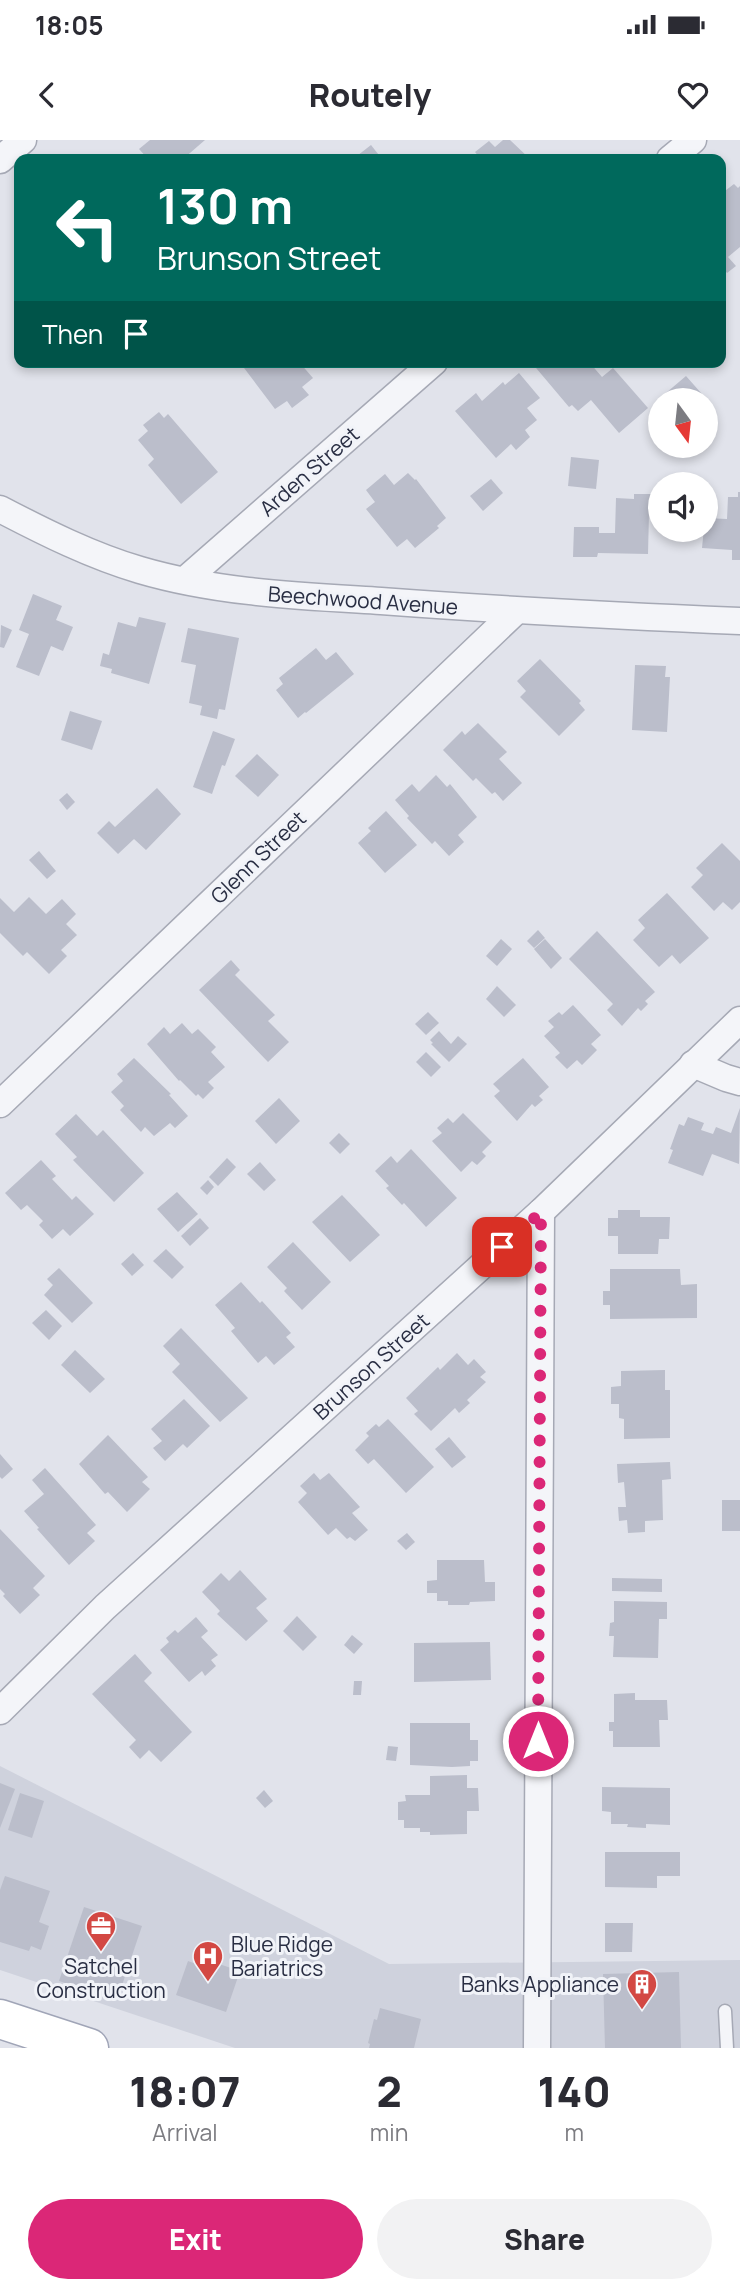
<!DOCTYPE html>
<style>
:root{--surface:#fff;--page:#f2f2f3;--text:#2b2b33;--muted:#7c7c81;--accent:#db2777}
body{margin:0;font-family:Manrope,sans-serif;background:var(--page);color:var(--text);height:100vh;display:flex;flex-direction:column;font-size:26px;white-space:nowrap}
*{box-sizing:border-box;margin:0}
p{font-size:23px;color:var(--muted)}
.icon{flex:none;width:38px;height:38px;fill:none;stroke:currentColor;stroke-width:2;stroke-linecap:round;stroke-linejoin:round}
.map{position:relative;height:1908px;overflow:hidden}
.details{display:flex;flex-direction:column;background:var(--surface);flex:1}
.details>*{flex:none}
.top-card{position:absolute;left:14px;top:14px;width:712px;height:214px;border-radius:14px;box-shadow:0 4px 10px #0003;background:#00695c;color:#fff;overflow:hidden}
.needle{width:46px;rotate:165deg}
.controls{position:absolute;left:648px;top:248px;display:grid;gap:14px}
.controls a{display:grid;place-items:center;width:70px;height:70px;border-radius:50%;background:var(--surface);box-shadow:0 4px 10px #0003;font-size:35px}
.pin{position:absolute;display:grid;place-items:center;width:60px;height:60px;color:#fff;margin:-30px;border-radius:14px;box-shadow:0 4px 10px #0006}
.me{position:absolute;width:77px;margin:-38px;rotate:0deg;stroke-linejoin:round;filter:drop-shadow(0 0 5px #0008)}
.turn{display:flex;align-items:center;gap:24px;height:147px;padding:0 28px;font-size:32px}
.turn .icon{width:91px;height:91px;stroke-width:2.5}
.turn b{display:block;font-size:49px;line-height:60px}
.then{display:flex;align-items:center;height:66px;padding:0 28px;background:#0003;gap:14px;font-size:26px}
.eta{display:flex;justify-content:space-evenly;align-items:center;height:119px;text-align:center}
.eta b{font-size:42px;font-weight:800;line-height:49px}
.cta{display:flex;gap:14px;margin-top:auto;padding:14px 28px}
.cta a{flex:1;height:80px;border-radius:42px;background:var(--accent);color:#fff;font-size:28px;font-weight:800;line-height:80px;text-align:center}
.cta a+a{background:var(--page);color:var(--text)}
.status{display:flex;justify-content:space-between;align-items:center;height:49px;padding:0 35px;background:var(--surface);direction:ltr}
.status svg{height:19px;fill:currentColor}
header{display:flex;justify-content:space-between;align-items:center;height:91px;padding:0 28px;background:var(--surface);font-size:32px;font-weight:800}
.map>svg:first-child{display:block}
.built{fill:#cfd2dd}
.building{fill:#bbbecb}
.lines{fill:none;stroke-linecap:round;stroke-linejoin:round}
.lane-casing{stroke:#a6a9b5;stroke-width:15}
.street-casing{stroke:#a6a9b5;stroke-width:29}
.primary-casing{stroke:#a0a5b7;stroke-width:41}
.lane{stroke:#f4f5f9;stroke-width:12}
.street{stroke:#f4f5f9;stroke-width:26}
.primary{stroke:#fff;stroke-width:38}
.route{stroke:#db2777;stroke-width:12;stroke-dasharray:0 21.6}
.labels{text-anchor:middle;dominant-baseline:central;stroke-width:6;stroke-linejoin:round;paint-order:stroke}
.street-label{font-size:21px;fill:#292e43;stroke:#f1f3f8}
.poi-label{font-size:21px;fill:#292e43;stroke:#f1f3f8;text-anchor:start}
</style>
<div class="status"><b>18:05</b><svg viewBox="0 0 49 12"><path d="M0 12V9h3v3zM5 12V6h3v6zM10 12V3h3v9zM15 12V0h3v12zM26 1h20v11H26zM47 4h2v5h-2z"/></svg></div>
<header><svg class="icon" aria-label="back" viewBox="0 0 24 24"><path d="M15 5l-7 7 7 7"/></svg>Routely<svg class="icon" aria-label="heart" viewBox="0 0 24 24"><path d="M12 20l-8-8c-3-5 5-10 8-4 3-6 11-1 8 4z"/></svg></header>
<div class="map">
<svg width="740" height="1908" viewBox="0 0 740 1908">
<rect width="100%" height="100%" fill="#e1e3eb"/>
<path class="built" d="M 0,1626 L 389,1824 L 740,1820 L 740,1908 L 235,1908 L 0,1830 Z"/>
<g class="building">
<path d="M 150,0 L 205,0 L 183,19 L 148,19 L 139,9 Z"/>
<path d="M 503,0 L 510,0 L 530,19 L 481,19 L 475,12 L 489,1 L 495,7 Z"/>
<path d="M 371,5 L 382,19 L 353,19 Z"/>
<path d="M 734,44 L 738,48 L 740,46 L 740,107 L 728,117 L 736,126 L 727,133 L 721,126 L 721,54 Z"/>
<path d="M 244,222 L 299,222 L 313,238 L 302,247 L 309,255 L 292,268 L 287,261 L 275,269 L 241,224 Z"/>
<path d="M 531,222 L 589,222 L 602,237 L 613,228 L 648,268 L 619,293 L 591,260 L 578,271 L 572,265 L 569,267 Z"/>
<path d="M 519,233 L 540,258 L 527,268 L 537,280 L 525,290 L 530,297 L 516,310 L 511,304 L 496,318 L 455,271 L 476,253 L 482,261 L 503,242 L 505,245 Z"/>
<path d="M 686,236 L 709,262 L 705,265 L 705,261 L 673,261 L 666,253 Z"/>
<path d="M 159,272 L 164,278 L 168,274 L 218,332 L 181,364 L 148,325 L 154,319 L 138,300 L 148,291 L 143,285 Z"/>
<path d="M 571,317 L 599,320 L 596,349 L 568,346 Z"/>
<path d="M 408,333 L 415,340 L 416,339 L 446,378 L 437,386 L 439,388 L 415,408 L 407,399 L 397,407 L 366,369 L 375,362 L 366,350 L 385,334 L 394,345 Z"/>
<path d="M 491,339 L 503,353 L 483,371 L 470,356 Z"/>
<path d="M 738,352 L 740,352 L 740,420 L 732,420 L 732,410 L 702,408 L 705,378 L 727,379 L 728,357 L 738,357 Z"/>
<path d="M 634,354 L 660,354 L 660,374 L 649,373 L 648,414 L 598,413 L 597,417 L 573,417 L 574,387 L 599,387 L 599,393 L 615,393 L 616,358 L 634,359 Z"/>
<path d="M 33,454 L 62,466 L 56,480 L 73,487 L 63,511 L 51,506 L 39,536 L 16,527 L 29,494 L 19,490 Z"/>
<path d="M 139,477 L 166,483 L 149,544 L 111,533 L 112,529 L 100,526 L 103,513 L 109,515 L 118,482 L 136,487 Z"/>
<path d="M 1,485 L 12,490 L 4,508 L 0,507 Z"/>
<path d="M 188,488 L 239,498 L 225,570 L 219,569 L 217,579 L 200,575 L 202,566 L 189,563 L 196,525 L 181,522 Z"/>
<path d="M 316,508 L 326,520 L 336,512 L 354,534 L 306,573 L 305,572 L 298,578 L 276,550 L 283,544 L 279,538 Z"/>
<path d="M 540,519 L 581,561 L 579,563 L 585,570 L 559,596 L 520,557 L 526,551 L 517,541 Z"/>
<path d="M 635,525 L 666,526 L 665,537 L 670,537 L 667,592 L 632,590 Z"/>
<path d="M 70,571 L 102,581 L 92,610 L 61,600 Z"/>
<path d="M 478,583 L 507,612 L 499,619 L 522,643 L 503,661 L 495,652 L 492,654 L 476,638 L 473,641 L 443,610 L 462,591 L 465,595 Z"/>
<path d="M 213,591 L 235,599 L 225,626 L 222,625 L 212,654 L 193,647 Z"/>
<path d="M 257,614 L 279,635 L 258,657 L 235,636 Z"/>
<path d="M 436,635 L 447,647 L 450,644 L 477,677 L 458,695 L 464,702 L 449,716 L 435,701 L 432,704 L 407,678 L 409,676 L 395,660 L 412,644 L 419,652 Z"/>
<path d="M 157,648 L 181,674 L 146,710 L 134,699 L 118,714 L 97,693 L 109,681 L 115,687 Z"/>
<path d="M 67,653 L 75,662 L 67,670 L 59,660 Z"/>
<path d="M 386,671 L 417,705 L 385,733 L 358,703 L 371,691 L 368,688 Z"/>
<path d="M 722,703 L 740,721 L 740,762 L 732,770 L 723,762 L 714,771 L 691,747 L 703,735 L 696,728 Z"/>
<path d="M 39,711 L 56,731 L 47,739 L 29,720 Z"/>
<path d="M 667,753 L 709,798 L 680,824 L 672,815 L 659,827 L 633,800 L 645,788 L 638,780 Z"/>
<path d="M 29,757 L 46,774 L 62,759 L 76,774 L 66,784 L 77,795 L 61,810 L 67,816 L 49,834 L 27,812 L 23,816 L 0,793 L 0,758 L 14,772 Z"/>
<path d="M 538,790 L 545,798 L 534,808 L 527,801 Z"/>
<path d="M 597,791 L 655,852 L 645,861 L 648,864 L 641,871 L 638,868 L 622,886 L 607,870 L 613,864 L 569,819 Z"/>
<path d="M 501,799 L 512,809 L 497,826 L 486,816 Z"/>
<path d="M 545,799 L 562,818 L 551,829 L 534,809 Z"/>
<path d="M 231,820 L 240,830 L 235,835 L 275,875 L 268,881 L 289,902 L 268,922 L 199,850 Z"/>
<path d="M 497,846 L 516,865 L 504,877 L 486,859 Z"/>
<path d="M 573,865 L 601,895 L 591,904 L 597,910 L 582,925 L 577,920 L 567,929 L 555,917 L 560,913 L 544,896 L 554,887 L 548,881 L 559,872 L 562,875 Z"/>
<path d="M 428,872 L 439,883 L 426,895 L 415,884 Z"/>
<path d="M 182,883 L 192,894 L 198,889 L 216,907 L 211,912 L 225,927 L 208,942 L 214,948 L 203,959 L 198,954 L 196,956 L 180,940 L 179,941 L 147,904 L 164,887 L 170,894 Z"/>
<path d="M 439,891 L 451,904 L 458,896 L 467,904 L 449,922 L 431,904 L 433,903 L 430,900 Z"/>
<path d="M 426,912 L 441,927 L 431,937 L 416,922 Z"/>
<path d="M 134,918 L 171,954 L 169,955 L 188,976 L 175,988 L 170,983 L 154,996 L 145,987 L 141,992 L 120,970 L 124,966 L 111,952 L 123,941 L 117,934 Z"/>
<path d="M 523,918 L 549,947 L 539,956 L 543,960 L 535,967 L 532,964 L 517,981 L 494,956 L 500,951 L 493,944 Z"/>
<path d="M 279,958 L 300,981 L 276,1004 L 255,981 Z"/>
<path d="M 740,968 L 739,1024 L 712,1014 L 703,1036 L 668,1023 L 673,1010 L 670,1009 L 679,984 L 684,986 L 688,977 L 704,983 L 701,990 L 713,994 L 716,987 L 731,993 Z"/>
<path d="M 463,973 L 492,1002 L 482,1012 L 486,1016 L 477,1025 L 472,1021 L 461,1032 L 432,1001 L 442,993 L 437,988 L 448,978 L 453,983 Z"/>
<path d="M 76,974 L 97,996 L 103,990 L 144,1033 L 114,1062 L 73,1020 L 77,1017 L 55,994 Z"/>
<path d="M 339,993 L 350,1004 L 340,1014 L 329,1003 Z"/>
<path d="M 411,1009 L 457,1058 L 426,1087 L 404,1063 L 402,1065 L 386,1048 L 389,1046 L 375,1031 L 391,1016 L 397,1023 Z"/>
<path d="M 227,1018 L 236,1027 L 218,1046 L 209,1037 Z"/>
<path d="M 41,1020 L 56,1036 L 52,1039 L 72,1060 L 76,1056 L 94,1074 L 70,1096 L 63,1089 L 52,1099 L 39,1085 L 43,1081 L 27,1065 L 21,1070 L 5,1053 Z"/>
<path d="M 260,1022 L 276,1040 L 264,1051 L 247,1034 Z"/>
<path d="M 208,1040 L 214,1047 L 207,1055 L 200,1048 Z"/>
<path d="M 177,1052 L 198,1074 L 178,1092 L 157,1069 Z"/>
<path d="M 342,1055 L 380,1095 L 350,1122 L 312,1082 Z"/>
<path d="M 618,1070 L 640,1070 L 640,1077 L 670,1077 L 669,1099 L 659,1099 L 658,1114 L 618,1114 L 618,1096 L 608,1096 L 608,1078 L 618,1078 Z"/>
<path d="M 200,1078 L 209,1088 L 190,1106 L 181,1096 Z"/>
<path d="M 293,1102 L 331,1142 L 302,1170 L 284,1151 L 287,1148 L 267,1127 Z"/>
<path d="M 166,1109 L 184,1127 L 172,1139 L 153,1121 Z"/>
<path d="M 133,1113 L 144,1125 L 132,1136 L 121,1124 Z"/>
<path d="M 59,1128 L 93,1163 L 72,1183 L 44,1155 L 53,1145 L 47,1139 Z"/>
<path d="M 610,1129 L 680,1129 L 681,1145 L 697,1144 L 697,1178 L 610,1179 L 610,1165 L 603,1165 L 603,1151 L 610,1151 Z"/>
<path d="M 241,1142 L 260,1163 L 262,1161 L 291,1193 L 286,1197 L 295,1207 L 274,1225 L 266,1216 L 258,1223 L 231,1191 L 235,1188 L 215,1165 Z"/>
<path d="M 46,1170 L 62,1186 L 49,1200 L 32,1183 Z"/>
<path d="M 181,1188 L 248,1258 L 220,1282 L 172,1232 L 180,1224 L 163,1206 Z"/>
<path d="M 75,1210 L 105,1239 L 90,1253 L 61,1225 Z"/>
<path d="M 457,1213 L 468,1225 L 474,1219 L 486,1232 L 480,1237 L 486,1242 L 467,1260 L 470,1263 L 459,1273 L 455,1268 L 431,1291 L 414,1274 L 418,1271 L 406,1258 L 438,1227 L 440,1230 Z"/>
<path d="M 665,1230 L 665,1250 L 670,1250 L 670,1298 L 624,1299 L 624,1279 L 619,1278 L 619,1264 L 611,1264 L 611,1247 L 621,1246 L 621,1231 Z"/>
<path d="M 184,1259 L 210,1286 L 187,1308 L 183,1304 L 165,1321 L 153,1308 L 162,1301 L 151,1289 Z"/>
<path d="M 388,1279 L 434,1327 L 406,1353 L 374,1319 L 368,1324 L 355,1310 L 369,1296 L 366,1293 L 376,1284 L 379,1287 Z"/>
<path d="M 108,1295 L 148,1337 L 142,1342 L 150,1349 L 127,1372 L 108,1352 L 105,1354 L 79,1324 Z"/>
<path d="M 449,1297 L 466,1317 L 452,1328 L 435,1309 Z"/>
<path d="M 0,1314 L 13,1329 L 2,1339 L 0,1337 Z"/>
<path d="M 670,1322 L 671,1339 L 662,1340 L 663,1380 L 645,1381 L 645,1392 L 628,1393 L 627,1380 L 619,1381 L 618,1367 L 626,1367 L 624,1342 L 618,1343 L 617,1324 Z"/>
<path d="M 45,1328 L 96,1385 L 87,1393 L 95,1401 L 69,1425 L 37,1389 L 39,1388 L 24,1371 L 44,1354 L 32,1340 Z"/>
<path d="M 314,1333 L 320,1340 L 329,1333 L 360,1367 L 352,1373 L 368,1390 L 355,1401 L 350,1397 L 347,1399 L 336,1388 L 328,1395 L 298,1362 L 307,1353 L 300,1346 Z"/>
<rect x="722" y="1360" width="18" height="31"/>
<path d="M 0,1389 L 45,1436 L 33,1448 L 40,1455 L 20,1474 L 3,1456 L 5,1454 L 0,1449 Z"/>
<path d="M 407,1393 L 415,1402 L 406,1410 L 397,1401 Z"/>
<path d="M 437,1420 L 484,1420 L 485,1442 L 495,1442 L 495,1461 L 470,1462 L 469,1465 L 448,1465 L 448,1461 L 437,1461 L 437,1453 L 427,1453 L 427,1441 L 437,1440 Z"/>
<path d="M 240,1430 L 267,1459 L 256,1468 L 268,1481 L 246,1501 L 217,1474 L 220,1471 L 202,1452 L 221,1433 L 229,1441 Z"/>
<path d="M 612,1438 L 662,1439 L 662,1452 L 612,1451 Z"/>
<path d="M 614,1461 L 667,1462 L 667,1479 L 659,1479 L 658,1518 L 613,1517 L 614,1496 L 609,1496 L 610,1483 L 614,1482 Z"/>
<path d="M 297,1476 L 317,1497 L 303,1511 L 283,1491 Z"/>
<path d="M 196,1477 L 208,1491 L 201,1497 L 218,1515 L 211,1520 L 216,1526 L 205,1536 L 202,1531 L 189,1542 L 160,1510 L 169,1502 L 166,1498 L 175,1490 L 178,1493 Z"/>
<path d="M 352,1495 L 363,1504 L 354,1514 L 344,1505 Z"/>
<path d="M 490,1502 L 491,1540 L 414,1542 L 414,1503 Z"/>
<path d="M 135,1514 L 152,1533 L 144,1541 L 192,1592 L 161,1622 L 149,1610 L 140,1619 L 129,1607 L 136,1600 L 92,1554 Z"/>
<path d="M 354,1541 L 362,1541 L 361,1555 L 353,1555 Z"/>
<path d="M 635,1553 L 635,1560 L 667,1560 L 668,1580 L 659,1580 L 660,1607 L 613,1607 L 613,1591 L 609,1591 L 609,1582 L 614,1582 L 614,1554 Z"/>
<path d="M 410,1583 L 470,1583 L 470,1600 L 478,1600 L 478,1621 L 470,1621 L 470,1626 L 452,1627 L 410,1625 Z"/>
<path d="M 388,1606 L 398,1607 L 396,1621 L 386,1620 Z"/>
<path d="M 467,1635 L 467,1648 L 478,1648 L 479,1671 L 467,1671 L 467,1694 L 430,1695 L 430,1692 L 420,1692 L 420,1688 L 404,1688 L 404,1680 L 398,1680 L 398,1662 L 406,1661 L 405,1655 L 430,1655 L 430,1636 Z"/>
<path d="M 0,1643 L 15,1649 L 0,1688 Z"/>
<path d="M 602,1647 L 670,1648 L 670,1685 L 646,1684 L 646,1688 L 627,1687 L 628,1684 L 611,1684 L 611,1672 L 602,1671 Z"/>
<path d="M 264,1650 L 273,1661 L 265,1668 L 256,1658 Z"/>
<path d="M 20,1653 L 44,1661 L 32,1698 L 8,1690 Z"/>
<path d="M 605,1712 L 680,1712 L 680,1736 L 657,1736 L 657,1748 L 605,1747 Z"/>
<path d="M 5,1736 L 50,1751 L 39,1782 L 49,1786 L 41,1810 L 31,1806 L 29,1811 L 0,1802 L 0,1750 Z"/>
<path d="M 84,1767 L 142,1786 L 117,1860 L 59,1841 Z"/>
<path d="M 605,1783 L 633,1783 L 632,1812 L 605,1812 Z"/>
<path d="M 188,1821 L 213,1830 L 216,1823 L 240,1831 L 226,1872 L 176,1855 Z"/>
<path d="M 679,1832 L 681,1908 L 605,1908 L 603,1834 Z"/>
<path d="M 380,1868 L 421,1879 L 414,1908 L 369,1908 L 370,1904 L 368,1903 L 374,1879 L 377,1880 Z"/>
</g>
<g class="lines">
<g class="lane-casing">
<path id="lane" d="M 725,1871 L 727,1908"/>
</g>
<g class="street-casing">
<g id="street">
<path d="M 670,19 L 693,0"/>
<path d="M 0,20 L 23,0"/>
<path d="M 0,369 C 44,392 92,416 140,430 C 218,453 301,456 381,461 C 501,470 620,476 740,481"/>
<path d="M 185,440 L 434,222"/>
<path d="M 693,924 L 726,938 L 740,942"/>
<path d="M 0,964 L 516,471"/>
<path d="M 0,1571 L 105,1467 L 541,1072 L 740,880"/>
<path d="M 537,1908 L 541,1072"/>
</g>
</g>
<g class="primary-casing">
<path id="primary" d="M 0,1879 L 89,1908"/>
</g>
<use href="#lane" class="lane"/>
<use href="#street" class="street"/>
<use href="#primary" class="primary"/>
</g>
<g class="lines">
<path class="route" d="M 502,1107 L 541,1072 L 538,1601"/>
</g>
<defs>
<g id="office-pin" transform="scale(1.575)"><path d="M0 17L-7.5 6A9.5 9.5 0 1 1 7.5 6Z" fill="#d34843" stroke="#f1f3f8"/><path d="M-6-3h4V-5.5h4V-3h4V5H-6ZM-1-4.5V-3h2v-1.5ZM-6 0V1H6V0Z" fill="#fff"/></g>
<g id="hospital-pin" transform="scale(1.575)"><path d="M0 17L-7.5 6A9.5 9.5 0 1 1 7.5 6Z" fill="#d34843" stroke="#f1f3f8"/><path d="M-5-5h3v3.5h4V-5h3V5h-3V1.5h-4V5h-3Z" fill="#fff"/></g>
<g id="building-pin" transform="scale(1.575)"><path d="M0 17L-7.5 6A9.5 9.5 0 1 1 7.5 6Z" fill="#d34843" stroke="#f1f3f8"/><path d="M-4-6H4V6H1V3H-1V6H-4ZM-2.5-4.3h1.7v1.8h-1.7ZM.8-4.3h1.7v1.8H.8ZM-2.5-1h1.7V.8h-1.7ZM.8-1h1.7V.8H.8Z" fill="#fff"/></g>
</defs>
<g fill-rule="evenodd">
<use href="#office-pin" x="101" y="1786"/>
<use href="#hospital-pin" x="208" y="1816"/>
<use href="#building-pin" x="642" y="1844"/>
</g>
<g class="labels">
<g class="street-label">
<text transform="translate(309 331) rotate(-41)">Arden Street</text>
<text transform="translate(363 460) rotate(4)">Beechwood Avenue</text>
<text transform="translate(258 717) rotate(-44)">Glenn Street</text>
<text transform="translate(371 1226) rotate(-42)">Brunson Street</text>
</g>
<g class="poi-label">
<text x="231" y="1804">Blue Ridge<tspan x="231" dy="24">Bariatrics</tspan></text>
<text x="101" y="1826" text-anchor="middle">Satchel<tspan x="101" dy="24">Construction</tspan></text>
<text x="619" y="1844" text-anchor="end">Banks Appliance</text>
</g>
</g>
</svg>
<div class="controls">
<a><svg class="needle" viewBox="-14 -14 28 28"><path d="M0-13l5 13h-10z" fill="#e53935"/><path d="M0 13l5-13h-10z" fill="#7c7c81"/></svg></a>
<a><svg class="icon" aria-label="sound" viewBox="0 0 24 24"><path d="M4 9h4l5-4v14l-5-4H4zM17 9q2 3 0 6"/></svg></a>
</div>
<div class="pin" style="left:502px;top:1107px;background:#d93025"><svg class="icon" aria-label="arrive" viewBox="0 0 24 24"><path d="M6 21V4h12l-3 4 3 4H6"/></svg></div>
<svg class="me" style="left:538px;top:1601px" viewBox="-20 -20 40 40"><circle r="17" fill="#db2777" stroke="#fff" stroke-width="3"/><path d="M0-11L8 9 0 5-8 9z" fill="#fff"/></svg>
<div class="top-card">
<div class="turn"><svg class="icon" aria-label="left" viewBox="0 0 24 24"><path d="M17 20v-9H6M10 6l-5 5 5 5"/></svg><div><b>130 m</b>Brunson Street</div></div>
<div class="then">Then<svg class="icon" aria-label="arrive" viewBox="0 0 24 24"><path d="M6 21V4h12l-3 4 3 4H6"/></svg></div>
</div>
</div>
<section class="details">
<div class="eta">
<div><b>18:07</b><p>Arrival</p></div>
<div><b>2</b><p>min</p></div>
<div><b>140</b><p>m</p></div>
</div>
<div class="cta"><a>Exit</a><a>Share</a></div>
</section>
